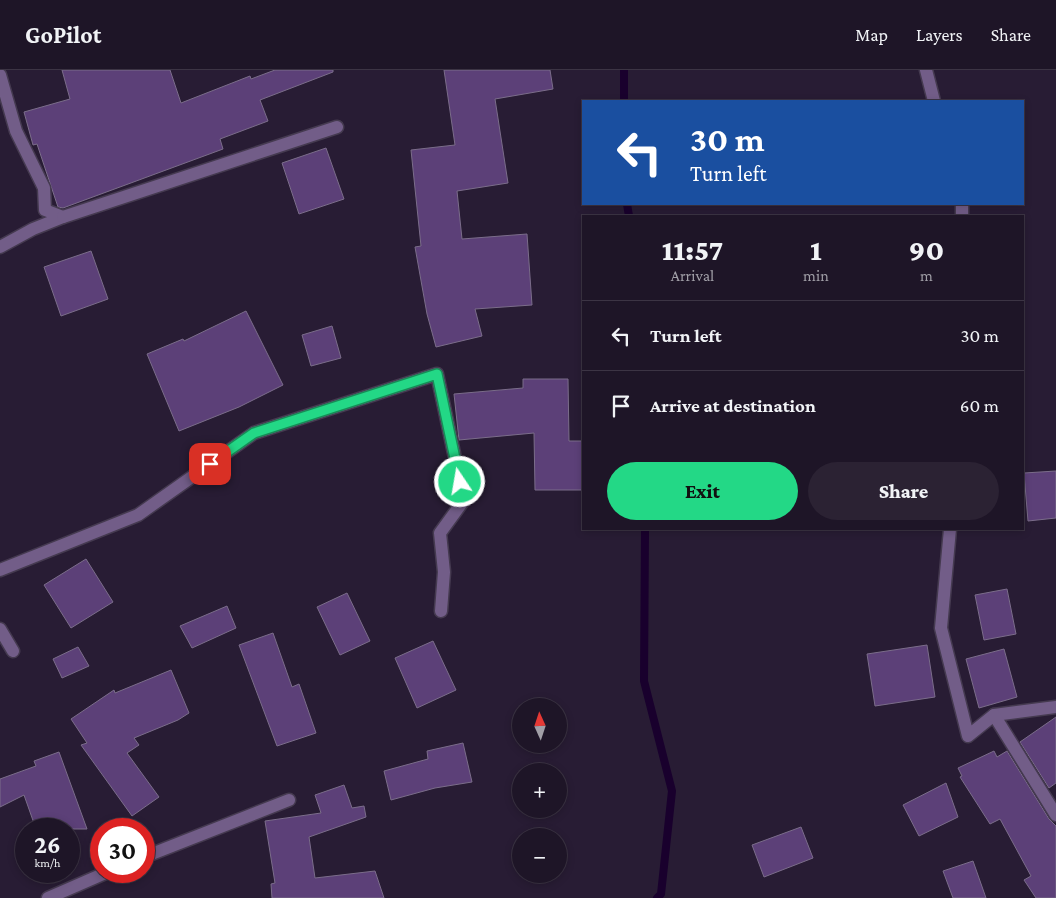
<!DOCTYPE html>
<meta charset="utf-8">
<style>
:root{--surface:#1e1527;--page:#2b2233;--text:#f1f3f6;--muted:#a19fa7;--line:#3c3444;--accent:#23d886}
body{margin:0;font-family:"Crimson Pro",serif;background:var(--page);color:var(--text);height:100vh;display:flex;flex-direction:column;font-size:19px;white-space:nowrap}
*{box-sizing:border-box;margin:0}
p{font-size:16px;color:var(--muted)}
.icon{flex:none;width:28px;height:28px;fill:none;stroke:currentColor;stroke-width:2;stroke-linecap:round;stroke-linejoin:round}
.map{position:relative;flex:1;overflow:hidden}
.details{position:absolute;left:582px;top:145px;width:442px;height:315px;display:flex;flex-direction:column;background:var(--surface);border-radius:0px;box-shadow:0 2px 8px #0003,0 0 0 1px var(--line)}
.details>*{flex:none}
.banner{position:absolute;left:582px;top:30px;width:442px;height:105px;border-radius:0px;box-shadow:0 2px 8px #0003,0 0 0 1px var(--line);background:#1a4fa0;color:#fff;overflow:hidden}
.needle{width:32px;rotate:357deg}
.tools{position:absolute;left:512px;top:628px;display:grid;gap:10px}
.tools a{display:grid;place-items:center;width:55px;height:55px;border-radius:50%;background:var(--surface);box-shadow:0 2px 8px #0003,0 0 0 1px var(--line);font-size:25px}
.speed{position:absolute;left:15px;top:748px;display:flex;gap:10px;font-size:25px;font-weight:700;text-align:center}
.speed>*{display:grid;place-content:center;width:65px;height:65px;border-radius:50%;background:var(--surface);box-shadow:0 2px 8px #0003,0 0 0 1px var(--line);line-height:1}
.speed small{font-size:12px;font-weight:400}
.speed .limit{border:8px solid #d22;background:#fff;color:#111}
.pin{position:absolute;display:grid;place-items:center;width:42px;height:42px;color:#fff;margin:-21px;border-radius:10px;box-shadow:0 2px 8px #0006}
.me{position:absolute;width:55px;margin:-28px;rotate:348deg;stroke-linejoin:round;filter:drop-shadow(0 0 4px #0008)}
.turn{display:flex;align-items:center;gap:18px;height:105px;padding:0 25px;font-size:22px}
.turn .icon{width:65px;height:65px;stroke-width:2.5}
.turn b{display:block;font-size:35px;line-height:42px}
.eta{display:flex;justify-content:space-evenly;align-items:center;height:85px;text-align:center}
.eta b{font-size:30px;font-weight:800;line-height:35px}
.primary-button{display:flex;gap:10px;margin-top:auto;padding:10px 25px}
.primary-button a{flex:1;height:58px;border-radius:30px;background:var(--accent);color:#111;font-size:20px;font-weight:800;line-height:58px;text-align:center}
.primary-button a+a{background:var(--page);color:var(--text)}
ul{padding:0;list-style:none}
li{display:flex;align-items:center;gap:15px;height:70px;padding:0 25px;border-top:1px solid var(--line)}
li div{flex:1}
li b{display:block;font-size:19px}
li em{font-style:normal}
header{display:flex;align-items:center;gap:30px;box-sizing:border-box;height:70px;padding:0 25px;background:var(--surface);border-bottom:1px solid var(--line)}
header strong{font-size:24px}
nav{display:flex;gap:28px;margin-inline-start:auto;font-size:18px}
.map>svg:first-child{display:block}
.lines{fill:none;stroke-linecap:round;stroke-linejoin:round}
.stream{stroke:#19002d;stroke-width:8}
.building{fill:#5c4078;stroke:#7b6d8a}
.minor-casing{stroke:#453a50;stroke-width:15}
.minor{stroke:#725d88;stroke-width:12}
.route-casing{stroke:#178c57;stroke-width:12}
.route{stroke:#23d886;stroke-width:9}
</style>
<header>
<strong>GoPilot</strong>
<nav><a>Map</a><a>Layers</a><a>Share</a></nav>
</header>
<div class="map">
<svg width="1056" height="828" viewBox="0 0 1056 828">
<rect width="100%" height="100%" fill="#281c34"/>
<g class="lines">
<g class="stream">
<path d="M 624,0 L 624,31"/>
<path d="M 627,134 L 629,146"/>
<path d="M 645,459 L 644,611 L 672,721 L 661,824 L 657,828"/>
</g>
</g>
<g class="building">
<path d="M 62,0 L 170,0 L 181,33 L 250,6 L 251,9 L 275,0 L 333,0 L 333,2 L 260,30 L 268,51 L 220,69 L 223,79 L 63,138 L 58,137 L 37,74 L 33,75 L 24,42 L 70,29 Z"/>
<path d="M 444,0 L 550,0 L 553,19 L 495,29 L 508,113 L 457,121 L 462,169 L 527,164 L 532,235 L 475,239 L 482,266 L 436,277 L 427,244 L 415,177 L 421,176 L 411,80 L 455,75 Z"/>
<path d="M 326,78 L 344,129 L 299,144 L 282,93 Z"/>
<path d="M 91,181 L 108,229 L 61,246 L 44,197 Z"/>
<path d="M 246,241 L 283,315 L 239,337 L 179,361 L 147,284 L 183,269 L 184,271 Z"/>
<path d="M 332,256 L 341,288 L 311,296 L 302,265 Z"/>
<path d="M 523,309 L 568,309 L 569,371 L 582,371 L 583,420 L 535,420 L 534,363 L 459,370 L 454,324 L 523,318 Z"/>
<path d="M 1056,401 L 1056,448 L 1028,451 L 1024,403 Z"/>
<path d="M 86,489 L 113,532 L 71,558 L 44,515 Z"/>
<path d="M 1007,519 L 1016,564 L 984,570 L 975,525 Z"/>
<path d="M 347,523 L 370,571 L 340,585 L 317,537 Z"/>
<path d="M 227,536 L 236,558 L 192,578 L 180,556 Z"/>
<path d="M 273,563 L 292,617 L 299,614 L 316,663 L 277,676 L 239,575 Z"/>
<path d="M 433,571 L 456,620 L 417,638 L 395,588 Z"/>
<path d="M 927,575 L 935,627 L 875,636 L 867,584 Z"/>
<path d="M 78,577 L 89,596 L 62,608 L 53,589 Z"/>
<path d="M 1004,579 L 1017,627 L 979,638 L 966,589 Z"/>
<path d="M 171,600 L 189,643 L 178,650 L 134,668 L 139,675 L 127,683 L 159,727 L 132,746 L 81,675 L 87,673 L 71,649 L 114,620 L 115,623 Z"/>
<path d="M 1056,647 L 1056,713 L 1049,718 L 1020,672 Z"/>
<path d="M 463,673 L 472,712 L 435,718 L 391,730 L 384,701 L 428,689 L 427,681 Z"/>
<path d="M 994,681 L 997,687 L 1007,681 L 1049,749 L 1056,756 L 1056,828 L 1036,828 L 1024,810 L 1031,806 L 1000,749 L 990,754 L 960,707 L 962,706 L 958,698 Z"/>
<path d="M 59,682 L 87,759 L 36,759 L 24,725 L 0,737 L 0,709 L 36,696 L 34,691 Z"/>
<path d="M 946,713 L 958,747 L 919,766 L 903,735 Z"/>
<path d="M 344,715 L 352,738 L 364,736 L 366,747 L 309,767 L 315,808 L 375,801 L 384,828 L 272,828 L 271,814 L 275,813 L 265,751 L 321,743 L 315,725 Z"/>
<path d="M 801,757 L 813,788 L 764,807 L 752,775 Z"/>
<path d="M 973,791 L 986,828 L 953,828 L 943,801 Z"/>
</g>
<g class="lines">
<g class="minor-casing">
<g id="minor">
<path d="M 926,0 L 934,31"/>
<path d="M 0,5 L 16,61 L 44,118 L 45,140 L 63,147 L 33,159 L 0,177"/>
<path d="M 962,134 L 962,146"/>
<path d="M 63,147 L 337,57"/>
<path d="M 950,459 L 941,558 L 968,666 L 994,645 L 1056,637"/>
<path d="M 0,500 L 138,445 L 254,363 L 437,304 L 464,430 L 440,463 L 444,502 L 441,541"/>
<path d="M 0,559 L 13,581"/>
<path d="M 994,645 L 1056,745"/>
<path d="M 144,787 L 289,730"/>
<path d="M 48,828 L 110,801"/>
</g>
</g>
<use href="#minor" class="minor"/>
</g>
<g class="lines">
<g class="route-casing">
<path id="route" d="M 210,394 L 254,363 L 437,304 L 460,412"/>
</g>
<use href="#route" class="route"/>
</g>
</svg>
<div class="tools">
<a><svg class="needle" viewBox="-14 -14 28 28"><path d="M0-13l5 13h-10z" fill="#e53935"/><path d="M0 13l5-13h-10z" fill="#a19fa7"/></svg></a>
<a>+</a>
<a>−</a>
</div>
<div class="speed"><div>26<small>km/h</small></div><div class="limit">30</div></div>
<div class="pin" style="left:210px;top:394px;background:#d93025"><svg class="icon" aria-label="arrive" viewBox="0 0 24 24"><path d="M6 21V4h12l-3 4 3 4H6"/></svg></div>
<svg class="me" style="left:460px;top:412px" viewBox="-20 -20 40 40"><circle r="17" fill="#23d886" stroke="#fff" stroke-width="3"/><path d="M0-11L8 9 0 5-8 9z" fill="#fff"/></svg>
<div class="banner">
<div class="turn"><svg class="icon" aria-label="left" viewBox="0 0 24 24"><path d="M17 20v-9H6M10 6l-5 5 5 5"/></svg><div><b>30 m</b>Turn left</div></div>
</div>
<section class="details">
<div class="eta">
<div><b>11:57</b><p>Arrival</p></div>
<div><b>1</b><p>min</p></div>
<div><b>90</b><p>m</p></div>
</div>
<ul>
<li><svg class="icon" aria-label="left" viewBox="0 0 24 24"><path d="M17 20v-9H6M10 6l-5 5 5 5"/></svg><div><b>Turn left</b></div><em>30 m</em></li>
<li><svg class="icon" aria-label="arrive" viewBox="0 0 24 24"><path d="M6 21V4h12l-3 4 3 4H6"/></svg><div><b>Arrive at destination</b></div><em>60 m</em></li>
</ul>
<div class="primary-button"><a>Exit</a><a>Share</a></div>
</section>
</div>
